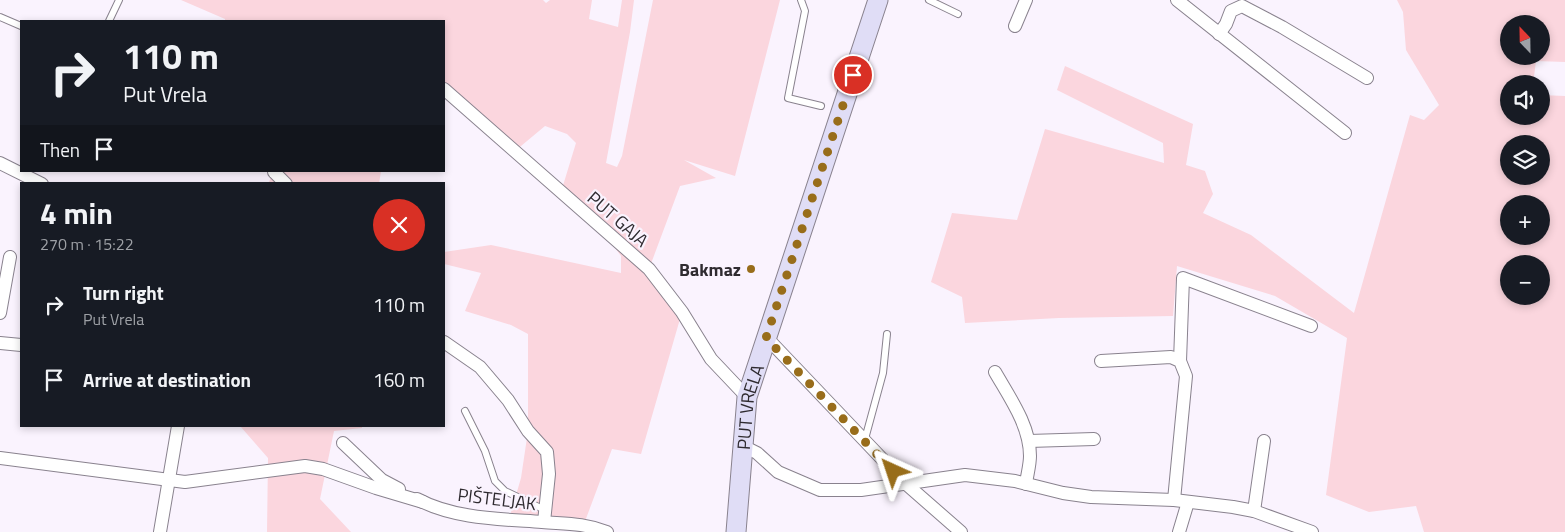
<!DOCTYPE html>
<meta charset="utf-8">
<style>
:root{--surface:#171b24;--page:#242831;--text:#f1f3f6;--muted:#9ea1a6}
body{margin:0;font-family:"Titillium Web",sans-serif;background:var(--page);color:var(--text);height:100vh;display:flex;flex-direction:column;font-size:19px;white-space:nowrap}
*{box-sizing:border-box;margin:0}
p{font-size:16px;color:var(--muted)}
.icon{flex:none;width:28px;height:28px;fill:none;stroke:currentColor;stroke-width:2;stroke-linecap:round;stroke-linejoin:round}
.map{position:relative;flex:1;overflow:hidden}
.panel{position:absolute;left:20px;top:182px;width:425px;height:245px;display:flex;flex-direction:column;background:var(--surface);border-radius:0px;box-shadow:0 2px 8px #0003}
.panel>*{flex:none}
.top-card{position:absolute;left:20px;top:20px;width:425px;height:152px;border-radius:0px;box-shadow:0 2px 8px #0003;background:#171b24;color:var(--text);overflow:hidden}
.needle{width:32px;rotate:338deg}
.fabs{position:absolute;left:1500px;top:15px;display:grid;gap:10px}
.fabs a{display:grid;place-items:center;width:50px;height:50px;border-radius:50%;background:var(--surface);box-shadow:0 2px 8px #0003;font-size:25px}
.pin{position:absolute;display:grid;place-items:center;width:42px;height:42px;color:#fff;margin:-21px;border:2px solid #fff;border-radius:50%;box-shadow:0 1px 5px #0007}
.me{position:absolute;width:55px;margin:-28px;rotate:318deg;stroke-linejoin:round;filter:drop-shadow(0 0 4px #0008)}
.turn{display:flex;align-items:center;gap:18px;height:105px;padding:0 20px;font-size:22px}
.turn .icon{width:65px;height:65px;stroke-width:2.5}
.turn b{display:block;font-size:35px;line-height:42px}
.then{display:flex;align-items:center;height:48px;padding:0 20px;background:#0003;gap:10px;font-size:19px}
.round{display:grid;place-items:center;flex:none;width:52px;height:52px;border-radius:26px;background:var(--page)}
.summary{display:flex;align-items:center;justify-content:space-between;height:85px;padding:0 20px}
h1{font-size:30px;font-weight:700;line-height:38px}
ul{padding:0;list-style:none}
li{display:flex;align-items:center;gap:15px;height:75px;padding:0 20px}
li div{flex:1}
li b{display:block;font-size:19px}
li em{font-style:normal}
.map>svg:first-child{display:block}
.green{fill:#fbd6de;fill-rule:evenodd}
.lines{fill:none;stroke-linecap:round;stroke-linejoin:round}
.lane-casing{stroke:#89828e;stroke-width:8}
.street-casing{stroke:#89828e;stroke-width:14}
.secondary-casing{stroke:#89828e;stroke-width:21}
.lane{stroke:#fff;stroke-width:6}
.street{stroke:#fff;stroke-width:12}
.secondary{stroke:#e0ddf6;stroke-width:19}
.route{stroke:#986d1a;stroke-width:9;stroke-dasharray:0 16.2}
.poi-dot{fill:#986d1a;stroke:#faf3fe;stroke-width:2}
.labels{text-anchor:middle;dominant-baseline:central;stroke-width:4.5;stroke-linejoin:round;paint-order:stroke}
.street-label{font-size:18px;fill:#2f2b30;stroke:#faf3fe}
.poi-label{font-size:18px;font-weight:bold;fill:#2f2b30;stroke:#faf3fe;text-anchor:end}
</style>
<div class="map">
<svg width="1565" height="532" viewBox="0 0 1565 532">
<rect width="100%" height="100%" fill="#faf3fe"/>
<g class="green">
<path d="M 181,0 L 543,0 L 546,3 L 550,0 L 592,0 L 589,19 L 618,27 L 622,0 L 634,0 L 630,32 L 606,163 L 617,167 L 622,156 L 653,0 L 780,0 L 735,176 L 684,160 L 716,178 L 680,186 L 649,269 L 682,312 L 641,454 L 612,449 L 584,524 L 509,519 L 521,478 L 528,431 L 528,334 L 511,325 L 465,311 L 481,273 L 444,264 L 444,252 L 491,245 L 621,273 L 621,256 L 598,225 L 561,192 L 576,143 L 567,134 L 545,126 L 515,151 L 444,89 L 444,21 L 225,21 L 225,19 Z"/>
<path d="M 1397,0 L 1565,0 L 1565,62 L 1536,61 L 1533,84 L 1509,84 L 1509,116 L 1541,116 L 1541,95 L 1565,96 L 1565,532 L 1424,532 L 1416,506 L 1369,512 L 1326,495 L 1347,338 L 1275,296 L 1177,266 L 1173,316 L 1059,318 L 965,323 L 962,297 L 931,282 L 952,213 L 1017,220 L 1045,129 L 1164,163 L 1163,143 L 1057,90 L 1065,66 L 1193,124 L 1186,165 L 1205,171 L 1213,194 L 1203,213 L 1251,235 L 1354,313 L 1410,115 L 1424,120 L 1439,105 L 1406,50 L 1403,12 ZM 1509,24 L 1541,24 L 1541,56 L 1509,56 ZM 1509,144 L 1541,144 L 1541,176 L 1509,176 ZM 1509,204 L 1541,204 L 1541,236 L 1509,236 ZM 1509,264 L 1541,264 L 1541,296 L 1509,296 Z"/>
<path d="M 272,171 L 381,171 L 379,184 L 268,184 L 273,173 Z"/>
<path d="M 240,426 L 362,426 L 362,428 L 334,431 L 320,499 L 351,532 L 267,532 L 268,458 Z"/>
</g>
<g class="lines">
<g class="lane-casing">
<g id="lane">
<path d="M 801,0 L 805,11 L 788,98 L 821,106"/>
<path d="M 929,0 L 958,14"/>
<path d="M 0,17 L 21,26"/>
<path d="M 109,21 L 119,0"/>
<path d="M 465,411 L 485,451 L 495,481 L 505,491 L 545,510"/>
<path d="M 865,439 L 883,373 L 887,334"/>
</g>
</g>
<g class="street-casing">
<g id="street">
<path d="M 1177,0 L 1345,133"/>
<path d="M 1015,26 L 1026,0"/>
<path d="M 1219,34 L 1226,24 L 1231,11 L 1242,6 L 1282,27 L 1367,78"/>
<path d="M 444,89 L 649,269 L 682,312 L 711,359 L 747,397"/>
<path d="M 0,163 L 42,184"/>
<path d="M 274,172 L 286,184"/>
<path d="M 0,313 L 10,257"/>
<path d="M 767,338 L 905,483 L 961,532"/>
<path d="M 444,342 L 480,367 L 508,400 L 528,431 L 547,452 L 549,474 L 544,522"/>
<path d="M 0,343 L 21,345"/>
<path d="M 1101,361 L 1171,357 L 1180,361 L 1186,376 L 1174,500"/>
<path d="M 1180,361 L 1183,278 L 1311,326"/>
<path d="M 995,372 C 1010,398 1030,426 1030,456 C 1030,465 1027,475 1026,484"/>
<path d="M 1029,441 L 1094,439"/>
<path d="M 343,443 L 382,480 L 399,489"/>
<path d="M 743,446 L 757,453 L 778,472 L 820,490 L 861,490 L 965,475 L 1015,481 L 1063,493 L 1091,497 L 1174,500 L 1233,507 L 1254,511 L 1312,532"/>
<path d="M 0,458 L 185,482 L 305,466 L 323,469 L 376,488 L 423,502"/>
<path d="M 417,499 C 454,519 501,519 542,522 C 567,524 583,523 607,532"/>
<path d="M 1254,511 L 1264,441"/>
<path d="M 160,532 L 178,426"/>
<path d="M 1179,532 L 1188,502"/>
</g>
</g>
<g class="secondary-casing">
<g id="secondary">
<path id="s1" d="M 736,532 L 747,397 L 878,0"/>
</g>
</g>
<use href="#lane" class="lane"/>
<use href="#street" class="street"/>
<use href="#secondary" class="secondary"/>
</g>
<g class="lines">
<path class="route" d="M 853,75 L 766,338 L 893,471"/>
</g>
<circle class="poi-dot" cx="751" cy="269" r="5"/>
<g class="labels">
<g class="street-label">
<text transform="translate(618 219) rotate(41)">PUT GAJA</text>
<text stroke="none"><textPath href="#s1" startOffset="126">PUT VRELA</textPath></text>
<text transform="translate(497 499) rotate(7)">PIŠTELJAK</text>
</g>
<g class="poi-label">
<text x="741" y="269">Bakmaz</text>
</g>
</g>
</svg>
<div class="fabs">
<a><svg class="needle" viewBox="-14 -14 28 28"><path d="M0-13l5 13h-10z" fill="#e53935"/><path d="M0 13l5-13h-10z" fill="#9ea1a6"/></svg></a>
<a><svg class="icon" aria-label="sound" viewBox="0 0 24 24"><path d="M4 9h4l5-4v14l-5-4H4zM17 9q2 3 0 6"/></svg></a>
<a><svg class="icon" aria-label="layers" viewBox="0 0 24 24"><path d="M12 4l9 5-9 5-9-5zM3 14l9 5 9-5"/></svg></a>
<a>+</a>
<a>−</a>
</div>
<div class="pin" style="left:853px;top:75px;background:#d93025"><svg class="icon" aria-label="arrive" viewBox="0 0 24 24"><path d="M6 21V4h12l-3 4 3 4H6"/></svg></div>
<svg class="me" style="left:893px;top:471px" viewBox="-20 -20 40 40"><path d="M0-17L14 15 0 8-14 15z" fill="#986d1a" stroke="#fff" stroke-width="4"/></svg>
<div class="top-card">
<div class="turn"><svg class="icon" aria-label="right" viewBox="0 0 24 24"><path d="M7 20v-9h11M14 6l5 5-5 5"/></svg><div><b>110 m</b>Put Vrela</div></div>
<div class="then">Then<svg class="icon" aria-label="arrive" viewBox="0 0 24 24"><path d="M6 21V4h12l-3 4 3 4H6"/></svg></div>
</div>
<section class="panel">
<div class="summary"><div><h1>4 min</h1><p>270 m · 15:22</p></div><a class="round" style="background:#d93025;color:#fff"><svg class="icon" aria-label="close" viewBox="0 0 24 24"><path d="M6 6l12 12M18 6L6 18"/></svg></a></div>
<ul>
<li><svg class="icon" aria-label="right" viewBox="0 0 24 24"><path d="M7 20v-9h11M14 6l5 5-5 5"/></svg><div><b>Turn right</b><p>Put Vrela</p></div><em>110 m</em></li>
<li><svg class="icon" aria-label="arrive" viewBox="0 0 24 24"><path d="M6 21V4h12l-3 4 3 4H6"/></svg><div><b>Arrive at destination</b></div><em>160 m</em></li>
</ul>
</section>
</div>
